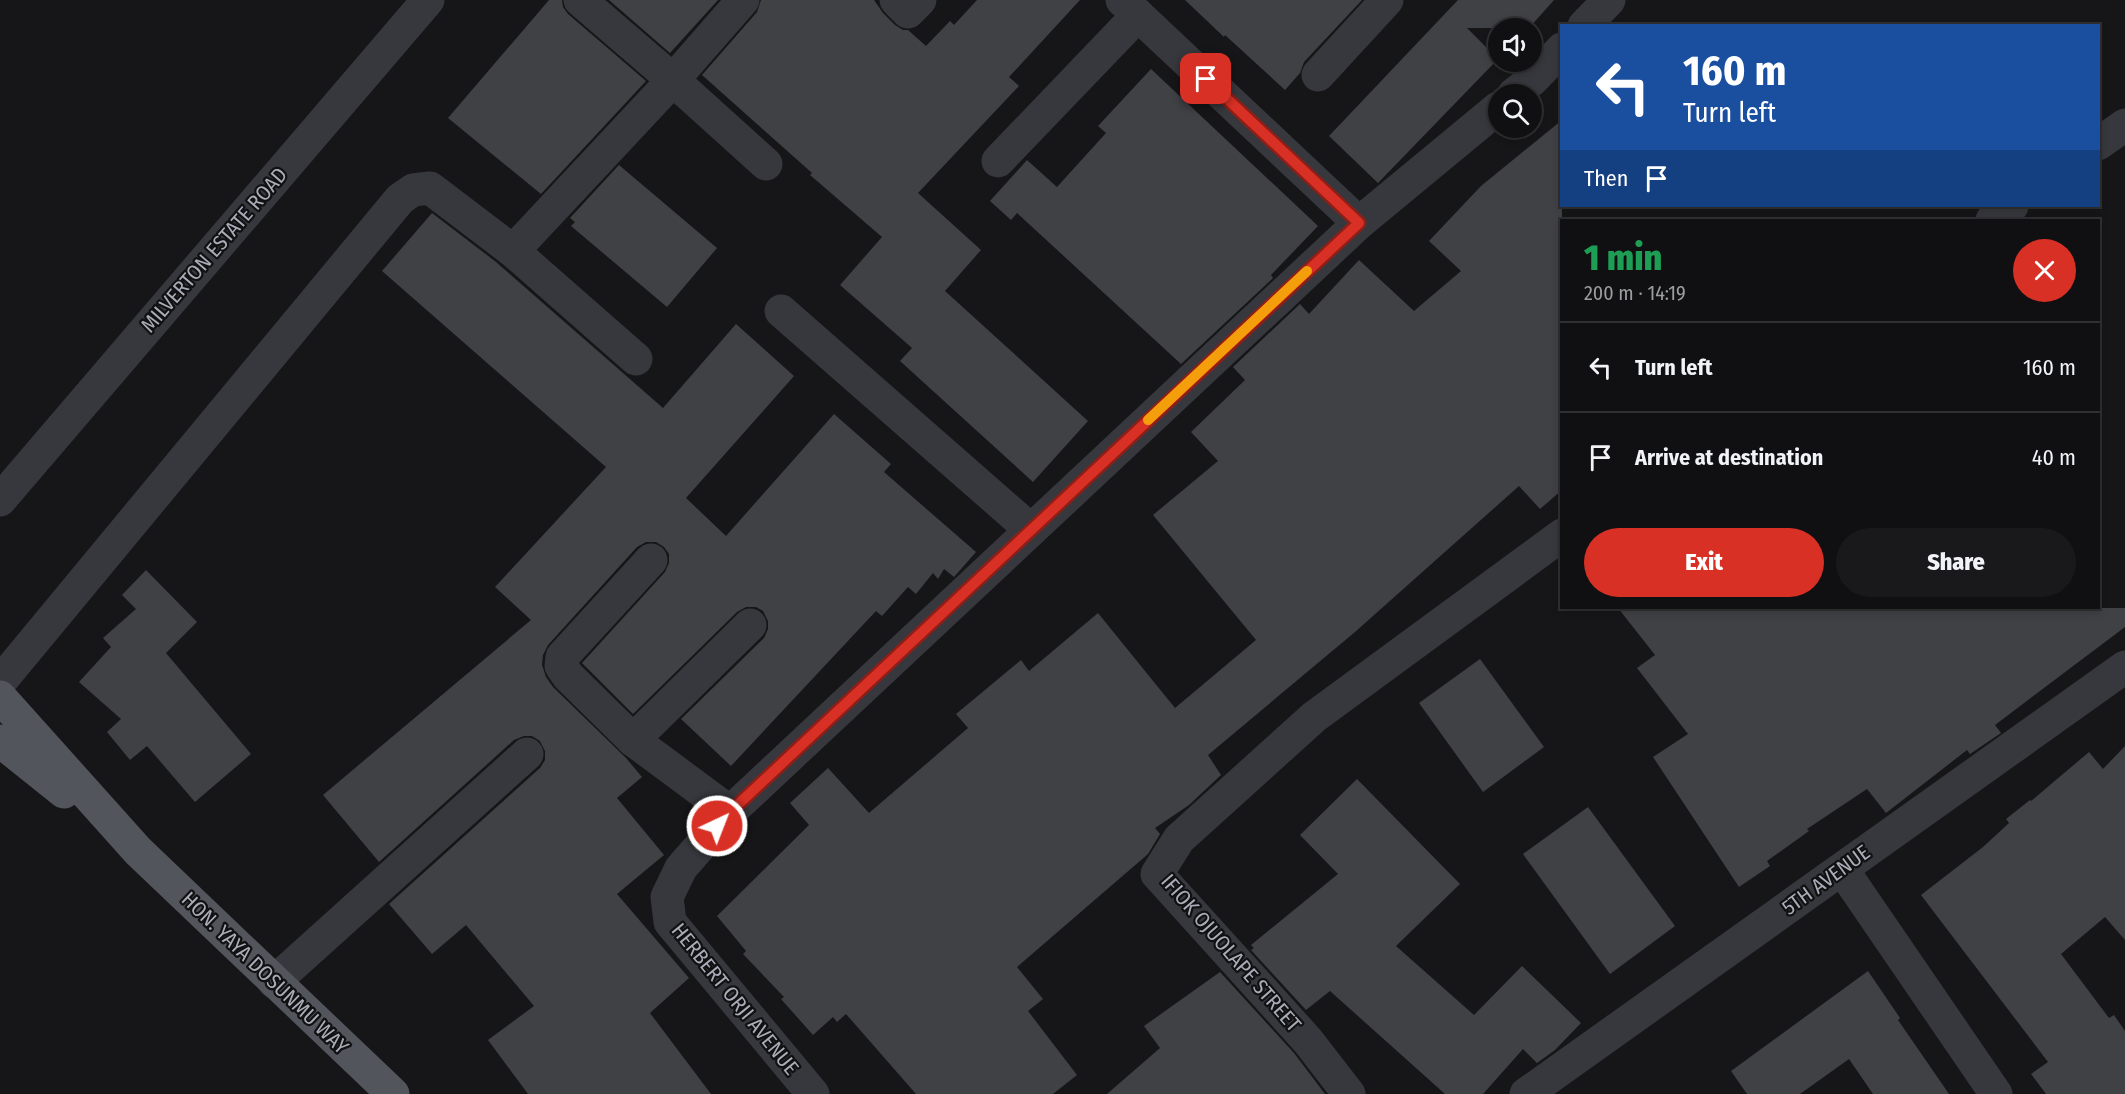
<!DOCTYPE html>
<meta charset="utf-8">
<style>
:root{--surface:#101012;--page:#19191b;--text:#f1f3f6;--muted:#9c9d9f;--line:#303032;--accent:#d93025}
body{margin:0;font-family:"Fira Sans Condensed",sans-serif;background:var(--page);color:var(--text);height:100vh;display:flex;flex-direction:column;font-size:22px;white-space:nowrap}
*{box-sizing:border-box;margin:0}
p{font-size:20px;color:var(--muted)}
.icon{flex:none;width:33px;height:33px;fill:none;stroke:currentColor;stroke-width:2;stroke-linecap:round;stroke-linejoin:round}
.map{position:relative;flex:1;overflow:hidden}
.details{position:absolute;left:1560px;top:219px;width:540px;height:390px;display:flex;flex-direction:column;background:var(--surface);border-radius:0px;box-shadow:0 3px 9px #0003,0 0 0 2px var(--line)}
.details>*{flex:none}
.hud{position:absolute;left:1560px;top:24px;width:540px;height:183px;border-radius:0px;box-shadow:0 3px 9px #0003,0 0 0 2px var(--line);background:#1a4fa0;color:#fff;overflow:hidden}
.buttons{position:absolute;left:1488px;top:18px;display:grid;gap:12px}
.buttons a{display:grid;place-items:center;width:54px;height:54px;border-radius:50%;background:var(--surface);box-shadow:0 3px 9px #0003,0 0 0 2px var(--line);font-size:30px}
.pin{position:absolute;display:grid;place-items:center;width:51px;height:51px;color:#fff;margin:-26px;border-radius:12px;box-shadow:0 3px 9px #0006}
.me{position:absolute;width:66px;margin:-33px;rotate:43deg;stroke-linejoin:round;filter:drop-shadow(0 0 4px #0008)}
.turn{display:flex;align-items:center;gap:21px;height:126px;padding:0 24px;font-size:27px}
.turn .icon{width:78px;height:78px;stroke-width:2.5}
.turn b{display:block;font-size:42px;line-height:51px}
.then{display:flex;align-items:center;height:57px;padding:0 24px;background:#0003;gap:12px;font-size:22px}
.round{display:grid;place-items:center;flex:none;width:63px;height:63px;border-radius:32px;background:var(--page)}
.head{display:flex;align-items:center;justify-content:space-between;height:102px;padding:0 24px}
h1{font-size:36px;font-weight:800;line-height:45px;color:#1e9e55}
.primary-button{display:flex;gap:12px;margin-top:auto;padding:12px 24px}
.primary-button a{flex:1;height:69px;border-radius:36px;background:var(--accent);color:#fff;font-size:24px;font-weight:800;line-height:69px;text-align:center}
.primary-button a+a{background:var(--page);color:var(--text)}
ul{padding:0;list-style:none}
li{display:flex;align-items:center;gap:18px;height:90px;padding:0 24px;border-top:2px solid var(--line)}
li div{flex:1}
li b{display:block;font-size:22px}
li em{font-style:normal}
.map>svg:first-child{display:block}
.building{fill:#404145}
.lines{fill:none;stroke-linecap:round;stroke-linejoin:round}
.minor{stroke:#37383d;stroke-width:33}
.major{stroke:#53555c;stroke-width:33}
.route-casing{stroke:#8d1f18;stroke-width:15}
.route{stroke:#d93025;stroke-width:10}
.slow{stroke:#f59e0b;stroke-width:10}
.labels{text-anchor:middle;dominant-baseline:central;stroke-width:4.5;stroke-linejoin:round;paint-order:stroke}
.street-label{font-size:21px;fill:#a8adb8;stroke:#111113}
</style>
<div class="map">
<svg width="2125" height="1094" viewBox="0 0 2125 1094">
<rect width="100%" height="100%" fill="#161618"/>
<g class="building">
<path d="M 549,0 L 562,0 L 563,7 L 568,14 L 646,81 L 541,194 L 448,118 Z"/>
<path d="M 609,0 L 718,0 L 670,53 Z"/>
<path d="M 761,0 L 874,0 L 883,13 L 895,25 L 903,30 L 908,30 L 926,46 L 950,21 L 954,25 L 977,0 L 1080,0 L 1009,77 L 1019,86 L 918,193 L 981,250 L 945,291 L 1088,421 L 1033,482 L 900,361 L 912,348 L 840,285 L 882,237 L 810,175 L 812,173 L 702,75 L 757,12 Z"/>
<path d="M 1185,0 L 1362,0 L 1304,62 L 1300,73 L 1285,90 L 1225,35 L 1224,37 Z"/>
<path d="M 1458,0 L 1554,0 L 1529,28 L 1467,28 L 1498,59 L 1378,183 L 1329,136 Z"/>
<path d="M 1151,69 L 1318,226 L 1271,275 L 1273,278 L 1181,364 L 1017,213 L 1011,220 L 990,201 L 1027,160 L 1057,187 L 1106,133 L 1098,126 Z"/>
<path d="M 1562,120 L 1562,490 L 1540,509 L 1519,486 L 1355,632 L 1208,755 L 1221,775 L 1189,805 L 1155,828 L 1160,834 L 1148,854 L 1017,967 L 1043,999 L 1028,1011 L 1077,1075 L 1053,1094 L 916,1094 L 846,1014 L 837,1022 L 833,1017 L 813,1035 L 781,999 L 784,997 L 743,954 L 746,951 L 717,916 L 809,825 L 790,803 L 828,768 L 869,813 L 968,728 L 956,714 L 1021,660 L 1029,671 L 1098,613 L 1175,708 L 1256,640 L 1153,515 L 1218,461 L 1191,432 L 1245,380 L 1233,367 L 1300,304 L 1309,314 L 1359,260 L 1414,311 L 1461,271 L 1429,241 L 1481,186 Z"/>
<path d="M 619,165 L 717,248 L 667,307 L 571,226 L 575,222 L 570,218 Z"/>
<path d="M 432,213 L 496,262 L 663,408 L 736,324 L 794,376 L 686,498 L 726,536 L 834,414 L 891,464 L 884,472 L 976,552 L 954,577 L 944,569 L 938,579 L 933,573 L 916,594 L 908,587 L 882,616 L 876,611 L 731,766 L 681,719 L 764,638 L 768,629 L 768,621 L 763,611 L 756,607 L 746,607 L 737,612 L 633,714 L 582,663 L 665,572 L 669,563 L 669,554 L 664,547 L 656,542 L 646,542 L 637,547 L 548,645 L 543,655 L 542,665 L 546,677 L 553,687 L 626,758 L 642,777 L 617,798 L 664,855 L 617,894 L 689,978 L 650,1013 L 711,1094 L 528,1094 L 488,1040 L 534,1006 L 466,925 L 432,954 L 389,904 L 540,768 L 545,760 L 545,751 L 540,741 L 532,736 L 524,736 L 514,740 L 379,862 L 323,795 L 531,620 L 495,587 L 606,467 L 382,271 Z"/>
<path d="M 146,570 L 197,622 L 166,653 L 251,754 L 195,802 L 147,746 L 130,760 L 107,732 L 121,719 L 79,682 L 111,647 L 103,638 L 136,609 L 122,595 Z"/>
<path d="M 1618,608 L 2125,608 L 2125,627 L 1995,725 L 2001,733 L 1970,754 L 1967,750 L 1886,813 L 1867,789 L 1807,829 L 1809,831 L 1767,861 L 1770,866 L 1739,887 L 1653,757 L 1688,734 L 1637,668 L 1655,655 Z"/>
<path d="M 1480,659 L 1544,747 L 1483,792 L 1419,703 Z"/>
<path d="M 2125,746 L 2125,940 L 2105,917 L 2061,954 L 2109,1018 L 2114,1015 L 2125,1031 L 2125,1094 L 2046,1094 L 2031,1074 L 2048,1062 L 1921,895 L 1983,847 L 2009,823 L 2006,819 L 2030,800 L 2031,801 L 2089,752 L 2103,769 Z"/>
<path d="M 1357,779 L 1460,884 L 1396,946 L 1474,1015 L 1522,966 L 1581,1023 L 1555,1050 L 1537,1063 L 1523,1049 L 1483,1094 L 1445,1094 L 1330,991 L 1306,1010 L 1251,950 L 1254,948 L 1251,945 L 1338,874 L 1300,835 Z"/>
<path d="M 1588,807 L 1675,926 L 1610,974 L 1523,854 Z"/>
<path d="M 1868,971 L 1900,1018 L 1898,1020 L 1949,1094 L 1873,1094 L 1849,1059 L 1800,1094 L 1747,1094 L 1731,1071 Z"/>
<path d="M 1220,972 L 1294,1053 L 1325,1094 L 1107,1094 L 1160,1048 L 1144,1026 Z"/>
</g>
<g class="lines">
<g class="minor">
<path d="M 743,0 L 673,80 L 766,164"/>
<path d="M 896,0 L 908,12 L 920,0"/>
<path d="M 1122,0 L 1359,223"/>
<path d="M 1584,26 L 1609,0"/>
<path d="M 1318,75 L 1387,0"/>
<path d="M 1514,94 L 1532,80 L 1562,49"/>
<path d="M 2098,144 L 2125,125"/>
<path d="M 998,161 L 1138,15"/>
<path d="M 1992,220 L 2012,206"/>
<path d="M 513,251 L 673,80 L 580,0"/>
<path d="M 781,311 L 1031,530"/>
<path d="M 0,500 L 428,0"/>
<path d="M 651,560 L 562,657 L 561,666 L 568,676 L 633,740 L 730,812"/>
<path d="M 0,682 L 400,199 L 413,190 L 430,188 L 513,251 L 636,359"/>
<path d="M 633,740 L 750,625"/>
<path d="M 1842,869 L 1996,1094"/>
<path d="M 274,982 L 527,754"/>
<path d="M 813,1094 L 670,922 L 667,897 L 681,868 L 730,812 L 1359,223 L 1498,108"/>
<path d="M 1349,1094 L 1308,1041 L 1157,874 L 1179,839 L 1314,717 L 1562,535"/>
<path d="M 1526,1094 L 2125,667"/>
</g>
<g class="major">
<path d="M 0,697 L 138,851 L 393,1094"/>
<path d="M 0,741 L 64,792"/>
</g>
</g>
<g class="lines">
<g class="route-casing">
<path id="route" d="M 717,826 L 730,812 L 1359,223 L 1206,79"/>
</g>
<use href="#route" class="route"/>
<path class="slow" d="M 1148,420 L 1307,271"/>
</g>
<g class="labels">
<g class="street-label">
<text transform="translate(214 250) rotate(-49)">MILVERTON ESTATE ROAD</text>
<text transform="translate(1826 880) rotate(-36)">5TH AVENUE</text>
<text transform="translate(1231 953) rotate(49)">IFIOK OJUOLAPE STREET</text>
<text transform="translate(265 973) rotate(44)">HON. YAYA DOSUNMU WAY</text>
<text transform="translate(735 999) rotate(51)">HERBERT ORJI AVENUE</text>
</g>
</g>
</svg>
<div class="buttons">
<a><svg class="icon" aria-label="sound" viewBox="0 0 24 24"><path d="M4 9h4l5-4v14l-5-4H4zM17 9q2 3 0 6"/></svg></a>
<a><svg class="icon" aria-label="search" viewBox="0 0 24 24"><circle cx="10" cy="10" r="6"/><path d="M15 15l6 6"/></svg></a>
</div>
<div class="pin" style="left:1206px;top:79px;background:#d93025"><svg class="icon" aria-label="arrive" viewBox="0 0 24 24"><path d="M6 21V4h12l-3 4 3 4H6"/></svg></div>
<svg class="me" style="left:717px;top:826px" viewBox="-20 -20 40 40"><circle r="17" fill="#d93025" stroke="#fff" stroke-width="3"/><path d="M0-11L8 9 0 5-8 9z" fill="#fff"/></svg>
<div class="hud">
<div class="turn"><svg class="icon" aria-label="left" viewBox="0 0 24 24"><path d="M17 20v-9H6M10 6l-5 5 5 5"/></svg><div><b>160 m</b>Turn left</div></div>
<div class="then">Then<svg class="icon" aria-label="arrive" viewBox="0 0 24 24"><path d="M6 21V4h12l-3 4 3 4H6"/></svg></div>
</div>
<section class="details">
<div class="head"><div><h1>1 min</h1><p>200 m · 14:19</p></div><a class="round" style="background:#d93025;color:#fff"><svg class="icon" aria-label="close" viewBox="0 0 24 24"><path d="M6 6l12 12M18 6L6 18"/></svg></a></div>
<ul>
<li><svg class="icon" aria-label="left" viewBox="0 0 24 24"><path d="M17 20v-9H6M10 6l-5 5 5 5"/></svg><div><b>Turn left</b></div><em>160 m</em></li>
<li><svg class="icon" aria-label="arrive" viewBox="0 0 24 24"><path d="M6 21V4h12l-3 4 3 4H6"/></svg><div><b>Arrive at destination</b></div><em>40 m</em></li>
</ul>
<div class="primary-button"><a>Exit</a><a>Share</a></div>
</section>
</div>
